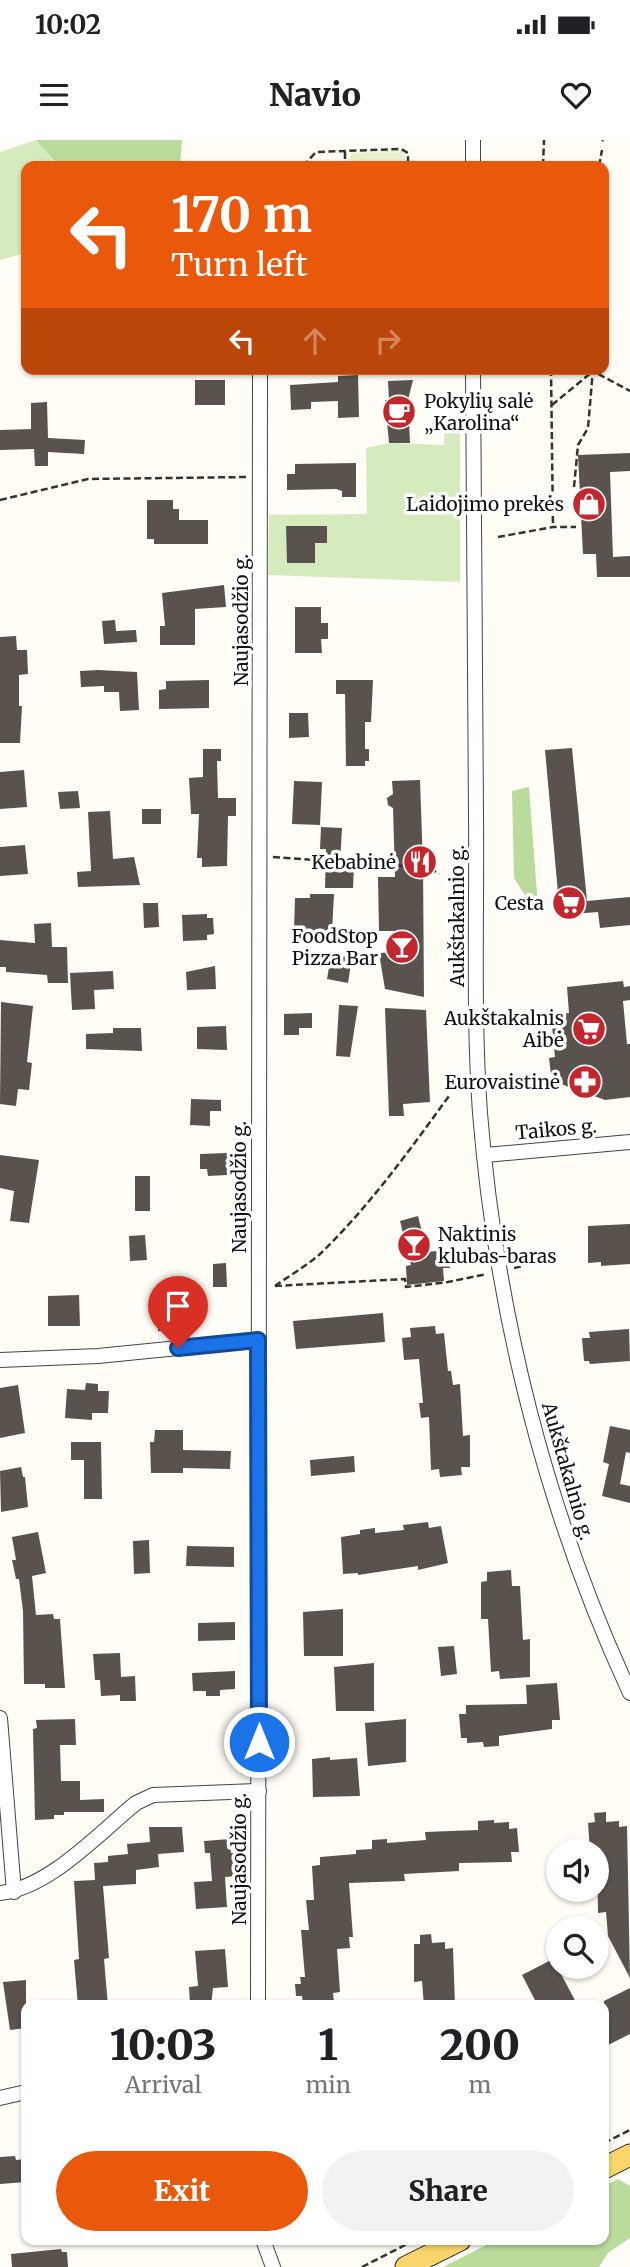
<!DOCTYPE html>
<meta charset="utf-8">
<style>
:root{--surface:#fff;--page:#f2f2f2;--text:#202124;--muted:#757577;--accent:#ea580c}
body{margin:0;font-family:Merriweather,serif;background:var(--page);color:var(--text);height:100vh;display:flex;flex-direction:column;font-size:26px;white-space:nowrap}
*{box-sizing:border-box;margin:0}
p{font-size:23px;color:var(--muted)}
.icon{flex:none;width:38px;height:38px;fill:none;stroke:currentColor;stroke-width:2;stroke-linecap:round;stroke-linejoin:round}
.map{position:relative;flex:1;overflow:hidden}
.side{position:absolute;left:21px;top:1860px;width:588px;height:245px;display:flex;flex-direction:column;background:var(--surface);border-radius:14px;box-shadow:0 2px 5px #0004}
.side>*{flex:none}
.hud{position:absolute;left:21px;top:21px;width:588px;height:214px;border-radius:14px;box-shadow:0 2px 5px #0004;background:#ea580c;color:#fff;overflow:hidden}
.buttons{position:absolute;left:546px;top:1699px;display:grid;gap:14px}
.buttons a{display:grid;place-items:center;width:63px;height:63px;border-radius:50%;background:var(--surface);box-shadow:0 2px 5px #0004;font-size:35px}
.pin{position:absolute;display:grid;place-items:center;width:60px;height:60px;color:#fff;margin:-72px -30px;border-radius:50% 50% 50% 0;rotate:-45deg;box-shadow:0 0 7px #0007}
.pin .icon{rotate:45deg}
.me{position:absolute;width:77px;margin:-38px;rotate:0deg;stroke-linejoin:round;filter:drop-shadow(0 0 5px #0008)}
.turn{display:flex;align-items:center;gap:24px;height:147px;padding:0 35px;font-size:32px}
.turn .icon{width:91px;height:91px;stroke-width:2.5}
.turn b{display:block;font-size:49px;line-height:60px}
.lanes{display:flex;align-items:center;height:66px;padding:0 35px;background:#0003;justify-content:center;gap:35px;direction:ltr}
.lanes .off{opacity:.35}
.eta{display:flex;justify-content:space-evenly;align-items:center;height:119px;text-align:center}
.eta b{font-size:42px;font-weight:800;line-height:49px}
.cta{display:flex;gap:14px;margin-top:auto;padding:14px 35px}
.cta a{flex:1;height:80px;border-radius:42px;background:var(--accent);color:#fff;font-size:28px;font-weight:800;line-height:80px;text-align:center}
.cta a+a{background:var(--page);color:var(--text)}
.status{display:flex;justify-content:space-between;align-items:center;height:49px;padding:0 35px;background:var(--surface);direction:ltr}
.status svg{height:19px;fill:currentColor}
header{display:flex;justify-content:space-between;align-items:center;height:91px;padding:0 35px;background:var(--surface);font-size:32px;font-weight:800}
.map>svg:first-child{display:block}
.green{fill:#d5ebbd}
.forest{fill:#b9dc9c}
.pitch{fill:#e6f2cf}
.building{fill:#5a524d}
.lines{fill:none;stroke-linecap:round;stroke-linejoin:round}
.street-casing{stroke:#444;stroke-width:16}
.primary-casing{stroke:#222;stroke-width:23}
.path{stroke:#333;stroke-width:2.5;stroke-dasharray:7 3.5;stroke-linecap:butt}
.street{stroke:#fff;stroke-width:14}
.primary{stroke:#f9d66b;stroke-width:21}
.route-casing{stroke:#114b97;stroke-width:18}
.route{stroke:#1a73e8;stroke-width:12}
.labels{text-anchor:middle;dominant-baseline:central;stroke-width:7;stroke-linejoin:round;paint-order:stroke}
.poi-label{font-size:19px;fill:#111;stroke:#fff;text-anchor:end}
.street-label{font-size:19px;fill:#111;stroke:#fff}
</style>
<div class="status"><b>10:02</b><svg viewBox="0 0 49 12"><path d="M0 12V9h3v3zM5 12V6h3v6zM10 12V3h3v9zM15 12V0h3v12zM26 1h20v11H26zM47 4h2v5h-2z"/></svg></div>
<header><svg class="icon" aria-label="menu" viewBox="0 0 24 24"><path d="M4 6h16M4 12h16M4 18h16"/></svg>Navio<svg class="icon" aria-label="heart" viewBox="0 0 24 24"><path d="M12 20l-8-8c-3-5 5-10 8-4 3-6 11-1 8 4z"/></svg></header>
<div class="map">
<svg width="630" height="2127" viewBox="0 0 630 2127">
<rect width="100%" height="100%" fill="#fffdf5"/>
<g class="green">
<path d="M 36,0 L 59,26 L 26,26 L 26,113 L 0,120 L 0,12 Z"/>
<path d="M 452,279 L 460,281 L 460,442 L 268,435 L 269,375 L 367,374 L 366,308 L 389,303 L 444,305 L 445,282 Z"/>
</g>
<g class="forest">
<path d="M 36,0 L 182,0 L 180,26 L 59,26 Z"/>
<path d="M 529,647 L 538,768 L 534,769 L 514,738 L 512,651 Z"/>
<path d="M 618,2039 L 630,2046 L 630,2098 L 608,2113 L 599,2127 L 443,2127 L 496,2100 L 604,2100 L 604,2046 Z"/>
</g>
<path class="pitch" d="M 401,10 L 405,15 L 405,26 L 349,26 L 351,13 Z"/>
<g class="building">
<path d="M 358,235 L 359,277 L 338,278 L 338,261 L 311,262 L 311,269 L 291,270 L 290,245 L 338,242 L 338,236 Z"/>
<rect x="195" y="240" width="30" height="25"/>
<path d="M 413,240 L 408,260 L 410,303 L 389,303 L 385,260 L 389,260 L 388,241 Z"/>
<path d="M 47,262 L 48,298 L 85,300 L 84,314 L 48,312 L 48,326 L 35,326 L 34,309 L 0,310 L 0,290 L 31,289 L 31,263 Z"/>
<path d="M 630,313 L 630,331 L 610,332 L 613,417 L 630,416 L 630,437 L 597,437 L 596,414 L 583,414 L 578,315 Z"/>
<path d="M 356,323 L 356,357 L 342,357 L 342,351 L 336,349 L 287,350 L 287,334 L 295,334 L 295,324 Z"/>
<path d="M 147,360 L 173,360 L 173,369 L 179,369 L 179,380 L 208,380 L 208,404 L 154,404 L 154,399 L 147,399 Z"/>
<path d="M 286,386 L 327,386 L 327,403 L 315,403 L 315,423 L 287,423 Z"/>
<path d="M 224,445 L 226,467 L 195,469 L 195,505 L 160,505 L 160,486 L 165,486 L 162,453 Z"/>
<path d="M 295,467 L 321,467 L 321,483 L 328,483 L 328,499 L 321,499 L 322,513 L 295,513 Z"/>
<path d="M 115,480 L 116,491 L 136,490 L 137,502 L 104,504 L 102,481 Z"/>
<path d="M 16,496 L 17,510 L 27,510 L 28,534 L 19,535 L 19,566 L 22,566 L 20,603 L 0,603 L 0,497 Z"/>
<path d="M 98,530 L 137,532 L 139,570 L 120,571 L 119,552 L 104,552 L 104,546 L 81,547 L 80,531 Z"/>
<path d="M 209,540 L 209,568 L 159,569 L 159,550 L 166,549 L 166,541 Z"/>
<path d="M 336,540 L 373,540 L 371,582 L 365,582 L 365,609 L 369,609 L 369,621 L 365,621 L 365,626 L 346,626 L 345,554 L 336,554 Z"/>
<path d="M 289,573 L 308,573 L 309,597 L 289,598 Z"/>
<path d="M 572,608 L 587,761 L 630,757 L 630,785 L 600,788 L 598,772 L 560,775 L 545,610 Z"/>
<path d="M 203,609 L 221,609 L 221,621 L 217,621 L 218,658 L 236,658 L 236,676 L 228,676 L 227,726 L 202,727 L 202,718 L 197,718 L 199,674 L 191,674 L 189,638 L 203,637 Z"/>
<path d="M 24,630 L 27,667 L 0,669 L 0,632 Z"/>
<path d="M 420,640 L 423,726 L 424,857 L 385,849 L 379,813 L 397,812 L 397,791 L 379,791 L 378,737 L 395,737 L 393,668 L 388,665 L 387,658 L 393,654 L 392,641 Z"/>
<path d="M 294,641 L 322,642 L 320,685 L 292,684 Z"/>
<path d="M 78,651 L 80,668 L 60,669 L 58,652 Z"/>
<rect x="142" y="669" width="19" height="15"/>
<path d="M 110,671 L 113,719 L 134,717 L 140,745 L 78,747 L 77,732 L 91,731 L 88,672 Z"/>
<path d="M 321,687 L 342,688 L 340,724 L 354,725 L 353,748 L 325,748 L 326,709 L 320,709 Z"/>
<path d="M 25,705 L 28,734 L 0,736 L 0,707 Z"/>
<path d="M 310,754 L 334,754 L 332,791 L 294,791 L 295,758 L 310,758 Z"/>
<path d="M 143,763 L 158,763 L 159,787 L 144,788 Z"/>
<path d="M 207,774 L 207,778 L 213,778 L 214,794 L 207,795 L 207,800 L 183,801 L 182,775 Z"/>
<path d="M 51,783 L 52,807 L 67,807 L 68,843 L 48,843 L 47,835 L 6,832 L 6,827 L 0,827 L 0,800 L 35,803 L 34,784 Z"/>
<path d="M 331,816 L 352,817 L 348,843 L 327,839 Z"/>
<path d="M 215,826 L 216,849 L 187,850 L 186,832 Z"/>
<path d="M 113,831 L 114,849 L 94,850 L 95,869 L 72,870 L 70,833 Z"/>
<path d="M 623,841 L 624,847 L 630,846 L 630,860 L 623,861 L 627,904 L 630,904 L 630,957 L 605,960 L 561,944 L 560,934 L 551,935 L 549,918 L 555,917 L 551,875 L 569,873 L 567,847 Z"/>
<path d="M 1,862 L 33,866 L 27,922 L 32,923 L 29,950 L 18,949 L 16,966 L 0,964 Z"/>
<path d="M 339,865 L 358,866 L 350,917 L 336,916 Z"/>
<path d="M 385,868 L 426,870 L 430,962 L 403,964 L 404,976 L 389,976 Z"/>
<path d="M 312,873 L 312,888 L 299,888 L 299,895 L 284,895 L 284,874 Z"/>
<path d="M 226,886 L 227,910 L 197,909 L 197,887 Z"/>
<path d="M 113,888 L 141,888 L 142,911 L 86,909 L 86,894 L 113,893 Z"/>
<path d="M 191,959 L 221,960 L 221,971 L 210,971 L 210,986 L 190,985 Z"/>
<path d="M 227,1013 L 227,1035 L 208,1036 L 207,1029 L 200,1029 L 200,1014 Z"/>
<path d="M 0,1015 L 39,1020 L 29,1083 L 10,1081 L 14,1051 L 0,1048 Z"/>
<rect x="135" y="1036" width="15" height="35"/>
<path d="M 418,1076 L 427,1112 L 448,1110 L 450,1128 L 443,1128 L 444,1141 L 407,1145 L 406,1126 L 411,1125 L 400,1081 Z"/>
<path d="M 630,1084 L 630,1124 L 601,1126 L 601,1122 L 588,1123 L 588,1086 Z"/>
<path d="M 145,1095 L 147,1120 L 130,1121 L 129,1096 Z"/>
<path d="M 226,1123 L 227,1147 L 213,1147 L 213,1124 Z"/>
<path d="M 79,1155 L 80,1186 L 48,1186 L 48,1156 Z"/>
<path d="M 193,1173 L 193,1190 L 158,1191 L 158,1174 Z"/>
<path d="M 383,1173 L 385,1202 L 296,1209 L 293,1181 Z"/>
<path d="M 435,1186 L 436,1194 L 444,1193 L 448,1231 L 451,1231 L 453,1245 L 460,1244 L 463,1296 L 470,1295 L 470,1327 L 461,1327 L 462,1335 L 440,1337 L 439,1329 L 431,1330 L 429,1277 L 421,1278 L 419,1263 L 423,1263 L 419,1219 L 404,1220 L 402,1198 L 411,1197 L 410,1188 Z"/>
<path d="M 629,1189 L 630,1221 L 590,1224 L 589,1221 L 584,1221 L 582,1198 L 590,1198 L 589,1192 Z"/>
<path d="M 86,1243 L 98,1244 L 98,1251 L 109,1251 L 108,1273 L 92,1273 L 92,1280 L 65,1278 L 67,1249 L 85,1250 Z"/>
<path d="M 18,1245 L 25,1293 L 0,1298 L 0,1248 Z"/>
<path d="M 610,1286 L 630,1290 L 630,1313 L 626,1312 L 620,1344 L 630,1346 L 630,1363 L 602,1356 L 609,1324 L 603,1322 Z"/>
<path d="M 155,1290 L 183,1290 L 183,1310 L 231,1311 L 230,1329 L 183,1328 L 183,1333 L 151,1333 L 150,1302 L 154,1302 Z"/>
<path d="M 71,1302 L 101,1302 L 102,1359 L 84,1359 L 84,1320 L 71,1320 Z"/>
<path d="M 354,1316 L 355,1332 L 311,1336 L 310,1320 Z"/>
<path d="M 21,1327 L 23,1337 L 25,1337 L 28,1367 L 1,1372 L 0,1331 Z"/>
<path d="M 428,1382 L 429,1388 L 441,1386 L 448,1423 L 418,1430 L 418,1426 L 358,1435 L 358,1433 L 343,1434 L 341,1397 L 360,1394 L 360,1390 L 375,1388 L 375,1393 L 404,1390 L 403,1385 Z"/>
<path d="M 38,1392 L 46,1433 L 32,1436 L 36,1475 L 53,1474 L 54,1479 L 60,1479 L 65,1548 L 45,1548 L 45,1544 L 24,1544 L 23,1471 L 19,1439 L 16,1439 L 12,1420 L 16,1420 L 12,1397 Z"/>
<path d="M 149,1400 L 150,1433 L 134,1434 L 133,1401 Z"/>
<path d="M 187,1406 L 234,1407 L 234,1427 L 186,1426 Z"/>
<path d="M 511,1430 L 512,1446 L 520,1446 L 523,1500 L 530,1499 L 530,1537 L 500,1539 L 499,1531 L 491,1532 L 488,1479 L 481,1479 L 481,1442 L 487,1441 L 487,1432 Z"/>
<path d="M 343,1469 L 343,1516 L 304,1516 L 303,1472 Z"/>
<path d="M 235,1482 L 235,1500 L 198,1501 L 198,1483 Z"/>
<path d="M 454,1506 L 457,1534 L 441,1536 L 438,1507 Z"/>
<path d="M 120,1513 L 121,1537 L 135,1536 L 136,1561 L 120,1561 L 120,1555 L 101,1556 L 100,1540 L 95,1540 L 93,1514 Z"/>
<path d="M 374,1523 L 374,1571 L 336,1571 L 334,1527 Z"/>
<path d="M 235,1531 L 235,1549 L 220,1550 L 220,1556 L 206,1556 L 206,1551 L 193,1551 L 192,1533 Z"/>
<path d="M 557,1543 L 560,1580 L 552,1580 L 552,1589 L 499,1596 L 499,1606 L 484,1607 L 483,1602 L 467,1603 L 467,1598 L 461,1598 L 459,1574 L 466,1574 L 466,1565 L 527,1564 L 526,1545 Z"/>
<path d="M 75,1579 L 76,1605 L 60,1605 L 61,1641 L 80,1641 L 80,1660 L 104,1659 L 104,1672 L 64,1672 L 64,1675 L 54,1675 L 54,1679 L 35,1680 L 33,1589 L 37,1588 L 36,1580 Z"/>
<path d="M 406,1579 L 406,1622 L 368,1626 L 365,1583 Z"/>
<path d="M 330,1617 L 330,1620 L 357,1618 L 360,1656 L 313,1657 L 312,1619 Z"/>
<path d="M 606,1672 L 606,1682 L 619,1681 L 619,1687 L 627,1686 L 630,1838 L 608,1796 L 606,1772 L 598,1773 L 597,1712 L 590,1712 L 588,1683 L 595,1682 L 594,1673 Z"/>
<path d="M 494,1680 L 494,1683 L 509,1682 L 509,1689 L 517,1688 L 519,1712 L 511,1712 L 512,1722 L 459,1723 L 459,1731 L 404,1734 L 405,1741 L 349,1743 L 353,1797 L 349,1797 L 350,1808 L 337,1809 L 340,1852 L 333,1853 L 334,1862 L 303,1864 L 302,1856 L 296,1856 L 295,1844 L 301,1844 L 300,1837 L 305,1837 L 301,1790 L 309,1790 L 306,1760 L 314,1760 L 312,1726 L 320,1725 L 320,1717 L 356,1714 L 356,1710 L 372,1709 L 372,1700 L 387,1699 L 387,1703 L 426,1700 L 425,1692 L 478,1690 L 478,1681 Z"/>
<path d="M 149,1687 L 182,1687 L 184,1712 L 158,1714 L 159,1727 L 136,1730 L 136,1744 L 103,1746 L 109,1818 L 104,1819 L 108,1866 L 78,1866 L 74,1820 L 79,1819 L 74,1741 L 95,1740 L 94,1723 L 108,1722 L 108,1716 L 128,1714 L 127,1704 L 150,1702 Z"/>
<path d="M 230,1699 L 231,1713 L 236,1713 L 238,1736 L 225,1737 L 227,1767 L 196,1769 L 194,1742 L 212,1741 L 210,1713 L 205,1713 L 204,1701 Z"/>
<path d="M 431,1794 L 432,1803 L 445,1802 L 445,1809 L 453,1808 L 455,1866 L 424,1866 L 422,1841 L 414,1842 L 414,1804 L 420,1804 L 420,1795 Z"/>
<path d="M 225,1809 L 228,1847 L 213,1848 L 211,1866 L 190,1866 L 189,1847 L 198,1846 L 195,1811 Z"/>
<path d="M 553,1819 L 578,1866 L 538,1866 L 522,1835 Z"/>
<path d="M 26,1840 L 26,1888 L 10,1890 L 3,1842 Z"/>
<path d="M 630,1848 L 630,1894 L 604,1907 L 604,1861 Z"/>
<path d="M 15,2016 L 16,2020 L 26,2019 L 26,2042 L 0,2044 L 0,2017 Z"/>
<path d="M 61,2109 L 62,2112 L 67,2112 L 68,2127 L 12,2127 L 11,2114 Z"/>
</g>
<g class="lines">
<g class="street-casing">
<g id="street">
<path d="M 473,0 L 473,26"/>
<path d="M 473,229 C 473,378 474,527 476,676 C 477,775 473,874 480,973 C 496,1173 546,1372 630,1553"/>
<path d="M 485,1015 L 630,1002"/>
<path d="M 0,1220 L 98,1216 L 258,1200"/>
<path d="M 0,1578 L 14,1752"/>
<path d="M 0,1753 C 49,1748 98,1694 136,1663 L 153,1655 L 259,1651"/>
<path d="M 258,1866 L 260,229"/>
<path d="M 0,1958 L 26,1952"/>
<path d="M 263,2100 L 273,2127"/>
</g>
</g>
<g class="primary-casing">
<g id="primary">
<path d="M 604,2028 L 630,2015"/>
<path d="M 406,2127 L 460,2100"/>
</g>
</g>
<g class="path">
<path d="M 602,1 L 603,0"/>
<path d="M 345,12 L 345,26"/>
<path d="M 303,26 L 316,12 L 401,9 L 408,13 L 408,26"/>
<path d="M 543,26 L 544,0"/>
<path d="M 599,26 L 602,10"/>
<path d="M 551,229 L 553,387"/>
<path d="M 589,229 L 630,251"/>
<path d="M 552,265 L 592,232"/>
<path d="M 574,347 L 578,305 L 588,288 L 593,229"/>
<path d="M 0,360 L 88,339 L 247,337"/>
<path d="M 498,397 L 553,387 L 576,387"/>
<path d="M 273,717 L 430,728 L 439,734"/>
<path d="M 490,877 L 501,877"/>
<path d="M 445,879 L 463,878"/>
<path d="M 514,1128 L 524,1126"/>
<path d="M 275,1146 C 289,1136 306,1126 319,1115 C 368,1068 409,1011 449,956"/>
<path d="M 275,1146 L 405,1139 L 406,1147 L 448,1142 L 487,1134"/>
<path d="M 604,2003 L 630,1990"/>
<path d="M 362,2127 L 415,2100"/>
</g>
<use href="#street" class="street"/>
<use href="#primary" class="primary"/>
</g>
<g class="lines">
<g class="route-casing">
<path id="route" d="M 178,1208 L 258,1200 L 259,1602"/>
</g>
<use href="#route" class="route"/>
</g>
<defs>
<g id="cafe-disc" transform="scale(1.75)"><circle r="9.5" fill="#c4262e" stroke="#fff"/><path d="M-5.5-4.5H6V0H3Q3 3.5 0 3.5H-2.5Q-5.5 3.5-5.5 0ZM3-3.2v2h1.7v-2ZM-6 4.5H4V6H-6Z" fill="#fff"/></g>
<g id="shop-disc" transform="scale(1.75)"><circle r="9.5" fill="#c4262e" stroke="#fff"/><path d="M-5-2.5h2.3a2.7 3.5 0 0 1 5.4 0H5L5.5 6h-11ZM-1.5-2.5h3a1.5 2.3 0 0 0-3 0Z" fill="#fff"/></g>
<g id="restaurant-disc" transform="scale(1.75)"><circle r="9.5" fill="#c4262e" stroke="#fff"/><path d="M-5-6h1v4h1v-4h1v4h1v-4h1v5L-1.5 .5V6h-2V.5L-5-1ZM5-6V6H3V1.5H1.5Q1.5-4 5-6Z" fill="#fff"/></g>
<g id="supermarket-disc" transform="scale(1.75)"><circle r="9.5" fill="#c4262e" stroke="#fff"/><path d="M-6-5.5h2.5l.6 2H6L4.5 2H-2.5L-4.4-4H-6ZM-1.5 3.2a1.3 1.3 0 1 0 .1 0ZM3 3.2a1.3 1.3 0 1 0 .1 0Z" fill="#fff"/></g>
<g id="bar-disc" transform="scale(1.75)"><circle r="9.5" fill="#c4262e" stroke="#fff"/><path d="M-6-5H6L.8 .8V4.5H3.5V6h-7V4.5H-.8V.8Z" fill="#fff"/></g>
<g id="pharmacy-disc" transform="scale(1.75)"><circle r="9.5" fill="#c4262e" stroke="#fff"/><path d="M-2-6h4v4h4v4h-4v4h-4v-4h-4v-4h4Z" fill="#fff"/></g>
</defs>
<g fill-rule="evenodd">
<use href="#cafe-disc" x="399" y="272"/>
<use href="#shop-disc" x="589" y="364"/>
<use href="#restaurant-disc" x="420" y="722"/>
<use href="#supermarket-disc" x="569" y="763"/>
<use href="#bar-disc" x="402" y="807"/>
<use href="#supermarket-disc" x="589" y="889"/>
<use href="#pharmacy-disc" x="585" y="942"/>
<use href="#bar-disc" x="414" y="1105"/>
</g>
<g class="labels">
<g class="poi-label">
<text x="424" y="261" text-anchor="start">Pokylių salė<tspan x="424" dy="22">„Karolina“</tspan></text>
<text x="564" y="364">Laidojimo prekės</text>
<text x="396" y="722">Kebabinė</text>
<text x="544" y="763">Cesta</text>
<text x="378" y="796">FoodStop<tspan x="378" dy="22">Pizza Bar</tspan></text>
<text x="564" y="878">Aukštakalnis<tspan x="564" dy="22">Aibė</tspan></text>
<text x="560" y="942">Eurovaistinė</text>
<text x="438" y="1094" text-anchor="start">Naktinis<tspan x="438" dy="22">klubas-baras</tspan></text>
</g>
<g class="street-label">
<text transform="translate(241 480) rotate(-90)">Naujasodžio g.</text>
<text transform="translate(457 776) rotate(-90)">Aukštakalnio g.</text>
<text transform="translate(556 989) rotate(-5)">Taikos g.</text>
<text transform="translate(239 1047) rotate(-90)">Naujasodžio g.</text>
<text transform="translate(568 1331) rotate(74)">Aukštakalnio g.</text>
<text transform="translate(239 1719) rotate(-90)">Naujasodžio g.</text>
</g>
</g>
</svg>
<div class="buttons">
<a><svg class="icon" aria-label="sound" viewBox="0 0 24 24"><path d="M4 9h4l5-4v14l-5-4H4zM17 9q2 3 0 6"/></svg></a>
<a><svg class="icon" aria-label="search" viewBox="0 0 24 24"><circle cx="10" cy="10" r="6"/><path d="M15 15l6 6"/></svg></a>
</div>
<div class="pin" style="left:178px;top:1208px;background:#d93025"><svg class="icon" aria-label="arrive" viewBox="0 0 24 24"><path d="M6 21V4h12l-3 4 3 4H6"/></svg></div>
<svg class="me" style="left:259px;top:1602px" viewBox="-20 -20 40 40"><circle r="17" fill="#1a73e8" stroke="#fff" stroke-width="3"/><path d="M0-11L8 9 0 5-8 9z" fill="#fff"/></svg>
<div class="hud">
<div class="turn"><svg class="icon" aria-label="left" viewBox="0 0 24 24"><path d="M17 20v-9H6M10 6l-5 5 5 5"/></svg><div><b>170 m</b>Turn left</div></div>
<div class="lanes"><svg class="icon" aria-label="left" viewBox="0 0 24 24"><path d="M17 20v-9H6M10 6l-5 5 5 5"/></svg><svg class="icon off" aria-label="ahead" viewBox="0 0 24 24"><path d="M12 20V5M6 11l6-6 6 6"/></svg><svg class="icon off" aria-label="right" viewBox="0 0 24 24"><path d="M7 20v-9h11M14 6l5 5-5 5"/></svg></div>
</div>
<section class="side">
<div class="eta">
<div><b>10:03</b><p>Arrival</p></div>
<div><b>1</b><p>min</p></div>
<div><b>200</b><p>m</p></div>
</div>
<div class="cta"><a>Exit</a><a>Share</a></div>
</section>
</div>
